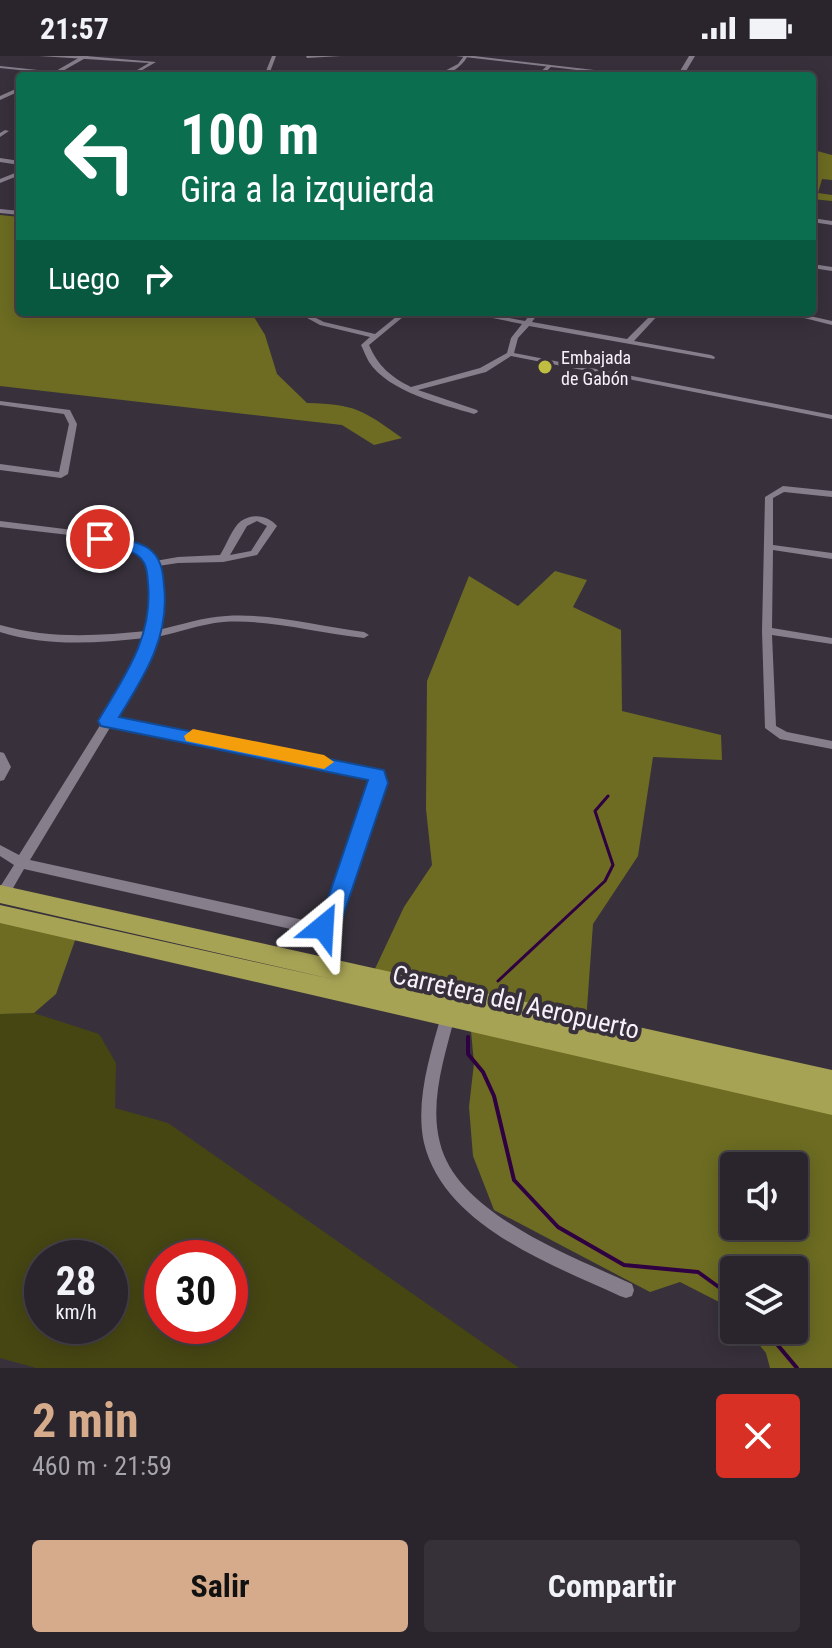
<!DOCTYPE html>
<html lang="es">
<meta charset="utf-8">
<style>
:root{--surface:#2a252d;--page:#363139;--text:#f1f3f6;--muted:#a5a5aa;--line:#464249;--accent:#d6ab8b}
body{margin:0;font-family:"Roboto Condensed",sans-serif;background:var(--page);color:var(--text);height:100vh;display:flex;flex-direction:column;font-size:30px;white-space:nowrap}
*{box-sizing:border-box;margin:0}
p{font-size:26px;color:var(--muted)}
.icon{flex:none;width:44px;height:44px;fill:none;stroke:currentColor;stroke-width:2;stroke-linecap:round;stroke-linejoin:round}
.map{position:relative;height:1312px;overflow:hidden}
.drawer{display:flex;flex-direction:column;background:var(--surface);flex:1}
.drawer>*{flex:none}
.guide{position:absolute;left:16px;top:16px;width:800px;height:244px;border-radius:8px;box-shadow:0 4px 20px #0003,0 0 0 2px var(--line);background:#0b6e4f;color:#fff;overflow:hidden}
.tools{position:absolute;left:720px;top:1096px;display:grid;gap:16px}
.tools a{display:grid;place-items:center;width:88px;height:88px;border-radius:8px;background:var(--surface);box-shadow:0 4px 20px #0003,0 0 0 2px var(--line);font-size:40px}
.speed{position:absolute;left:24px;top:1184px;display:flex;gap:16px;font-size:40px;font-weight:700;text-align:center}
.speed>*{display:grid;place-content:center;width:104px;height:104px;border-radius:50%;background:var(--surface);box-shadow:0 4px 20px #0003,0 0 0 2px var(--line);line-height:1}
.speed small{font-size:20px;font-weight:400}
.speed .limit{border:12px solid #d22;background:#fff;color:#111}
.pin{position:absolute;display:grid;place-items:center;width:68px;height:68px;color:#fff;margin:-34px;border:4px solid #fff;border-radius:50%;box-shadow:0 2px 8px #0007}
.me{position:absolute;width:88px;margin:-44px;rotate:27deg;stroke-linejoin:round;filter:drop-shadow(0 0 6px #0008)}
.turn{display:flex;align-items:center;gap:28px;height:168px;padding:0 32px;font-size:36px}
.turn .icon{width:104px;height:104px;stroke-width:2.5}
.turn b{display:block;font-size:56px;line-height:68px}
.then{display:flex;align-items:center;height:76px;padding:0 32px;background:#0003;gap:16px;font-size:30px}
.round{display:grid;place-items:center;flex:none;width:84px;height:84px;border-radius:8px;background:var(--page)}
.head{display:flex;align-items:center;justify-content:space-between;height:136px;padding:0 32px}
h1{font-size:48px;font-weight:700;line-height:60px;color:var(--accent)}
.button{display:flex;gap:16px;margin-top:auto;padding:16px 32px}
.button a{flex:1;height:92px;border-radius:8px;background:var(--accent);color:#111;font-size:32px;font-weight:700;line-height:92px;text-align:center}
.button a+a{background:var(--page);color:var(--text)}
.status{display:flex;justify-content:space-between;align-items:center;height:56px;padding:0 40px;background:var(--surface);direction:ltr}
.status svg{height:22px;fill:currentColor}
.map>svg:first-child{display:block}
.green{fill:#464613;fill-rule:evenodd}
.forest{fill:#6d6c22;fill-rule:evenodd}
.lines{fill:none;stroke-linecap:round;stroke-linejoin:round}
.stream-far1{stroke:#2f0042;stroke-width:3}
.stream{stroke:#2f0042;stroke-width:4}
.minor{fill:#877e8c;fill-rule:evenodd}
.tertiary{fill:#877e8c;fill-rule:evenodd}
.primary{fill:#a7a355;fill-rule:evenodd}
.route{fill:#1a73e8;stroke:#114b97;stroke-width:2}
.slow{fill:#f59e0b}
.poi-dot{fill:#bfbe41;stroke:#38313c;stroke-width:3}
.labels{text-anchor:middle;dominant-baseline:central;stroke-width:8;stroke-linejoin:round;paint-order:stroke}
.far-poi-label{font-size:18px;fill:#f7f2f9;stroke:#38313c;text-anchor:start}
.near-street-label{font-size:26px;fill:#f7f2f9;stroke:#38313c}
</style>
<div class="status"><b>21:57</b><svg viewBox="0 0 49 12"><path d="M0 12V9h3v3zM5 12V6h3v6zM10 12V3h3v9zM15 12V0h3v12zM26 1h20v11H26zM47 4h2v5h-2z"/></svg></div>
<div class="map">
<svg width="832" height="1312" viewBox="0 0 832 1312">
<rect width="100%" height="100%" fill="#38313c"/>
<path class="green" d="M 34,957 L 99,978 L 116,1007 L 115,1052 L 168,1067 L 519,1312 L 36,1312 L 0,1302 L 0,958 ZM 42,1202 L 110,1202 L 110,1270 L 42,1270 ZM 162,1202 L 230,1202 L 230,1270 L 162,1270 Z"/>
<g class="forest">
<path d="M 817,95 L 832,99 L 832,124 L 822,123 L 818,137 L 832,139 L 832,145 L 812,143 L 812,96 Z"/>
<path d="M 0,159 L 20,161 L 20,256 L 251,256 L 265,279 L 277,318 L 307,347 C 355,348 363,354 402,382 L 374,389 L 342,369 L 0,330 Z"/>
<path d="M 555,515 L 587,524 L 573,551 L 621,574 L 622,655 L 721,679 L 722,704 L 653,701 L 638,800 L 593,868 L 585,980 L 832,1033 L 832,1312 L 770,1312 L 766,1297 L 747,1274 L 794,1274 L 794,1214 L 734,1214 L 734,1258 L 727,1250 L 680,1226 L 650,1236 L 494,1154 L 473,1100 L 469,1051 L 474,1007 L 469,954 L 366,932 L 404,851 L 432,809 L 426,753 L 427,625 L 469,520 L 518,550 ZM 734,1110 L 794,1110 L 794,1170 L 734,1170 Z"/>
<path d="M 0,851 L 78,876 L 56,938 L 34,957 L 0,958 Z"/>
</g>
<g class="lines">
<path class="stream-far1" d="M 498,925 L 605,825 L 613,809 L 595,755 L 608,740"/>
<g class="stream">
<path d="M 468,981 L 468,998 L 483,1016 L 494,1040 L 514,1124 L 558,1171 L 624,1209 L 698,1216 L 734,1242"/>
<path d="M 765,1274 L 797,1312"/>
</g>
<g class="minor">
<path d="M 39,0 L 86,0 L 156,6 L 132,20 L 127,20 L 149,7 Z"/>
<path d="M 272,0 L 276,0 L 270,16 L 304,19 L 269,18 L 268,20 L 264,20 L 265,18 L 253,17 L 235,20 L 253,15 L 266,15 Z"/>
<path d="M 306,0 L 341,0 L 307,2 Z"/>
<path d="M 464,0 L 467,1 C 461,12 448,20 435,20 L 458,8 Z"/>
<path d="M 548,9 L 552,10 L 541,20 L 536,20 Z"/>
<path d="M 0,10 L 57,16 L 59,17 L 57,18 L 0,12 Z"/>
<path d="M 5,74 L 9,75 L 0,81 L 0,77 Z"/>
<path d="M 0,102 L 20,105 L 20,109 L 0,106 Z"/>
<path d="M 20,115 L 20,119 L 0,127 L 0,123 Z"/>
<path d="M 0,153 L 20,155 L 20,159 L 0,157 Z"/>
<path d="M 812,208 L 832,211 L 832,215 L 812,212 Z"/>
<path d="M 296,256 L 304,256 L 324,266 L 375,278 L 402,256 L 409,256 L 369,289 C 378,310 391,321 411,331 L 480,312 L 507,297 L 511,282 L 522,268 L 463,256 L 477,256 L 525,265 L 532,256 L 539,256 L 532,266 L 627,283 L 654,256 L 661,256 L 634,285 L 711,299 L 715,301 L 714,303 L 529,270 L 518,282 L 514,297 L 832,359 L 832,363 L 511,300 L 486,316 L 418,334 L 477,354 L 478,356 L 474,358 C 441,348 389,336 369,306 C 366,301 364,295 361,289 L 370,281 L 320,269 Z"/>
<path d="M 780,256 L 792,256 L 832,265 L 832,269 Z"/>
<path d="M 0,345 L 70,354 L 77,368 L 68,418 L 61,422 L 0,414 L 0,408 L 59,416 L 69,368 L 64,358 L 0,349 Z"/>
<path d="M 783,430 L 832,435 L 832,441 L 784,436 L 773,442 L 773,489 L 832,497 L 832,503 L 773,494 L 772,572 L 832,582 L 832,588 L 772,579 L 776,670 L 787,676 L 832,685 L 832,693 L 780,683 L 765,672 L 762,575 L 765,441 Z"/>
<path d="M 102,449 L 106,452 L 89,476 C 112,481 141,485 155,505 L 178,501 L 220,499 C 226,490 232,472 241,465 C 253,457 268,459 277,470 L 257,499 L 223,506 L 178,507 L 158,510 C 167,531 163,552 158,574 C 181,569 203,561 226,560 C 272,557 318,570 364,576 L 369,579 L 364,582 C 317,577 270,563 223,566 C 200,568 178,577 156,581 L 144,615 L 115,663 L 381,716 L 384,727 L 333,872 L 308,877 L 24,813 L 5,846 L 0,847 L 0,831 L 14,809 L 0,800 L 0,789 L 19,799 L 134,615 L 145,582 C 97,587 47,591 0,576 L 0,569 C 49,583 97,580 147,575 C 163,509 151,494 86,481 L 82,483 L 78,480 L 0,471 L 0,465 L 81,475 L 99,450 ZM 257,465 L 267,470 L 251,495 L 230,499 L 247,470 ZM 111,670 L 372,722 L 372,727 L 323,863 L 308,865 L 30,804 Z"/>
<path d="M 0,696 L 4,697 L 11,711 L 4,724 L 0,725 Z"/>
<path d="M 448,953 L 453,955 L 455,960 C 445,999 429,1046 440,1087 C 457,1158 572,1200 632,1228 L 634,1234 L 632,1240 L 626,1242 L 620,1240 C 551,1208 444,1170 424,1087 C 415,1046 430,999 441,960 L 443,955 Z"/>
</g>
<g class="tertiary">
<path d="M 82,0 L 89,0 L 54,20 L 47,20 Z"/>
<path d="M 456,0 L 474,0 L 646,20 L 628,20 Z"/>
<path d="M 689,0 L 695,0 L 683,20 L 677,20 Z"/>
<path d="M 20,31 L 20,35 L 0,44 L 0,40 Z"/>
<path d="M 812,162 L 832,165 L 832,169 L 812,166 Z"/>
</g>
<path class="primary" d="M 0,829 L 832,1014 L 832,1059 L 0,867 L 0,849 L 336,924 L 0,847 Z"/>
</g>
<path class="route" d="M 100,479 C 115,482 136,484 148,492 C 161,501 163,515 164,530 C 170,580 145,619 119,661 L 384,714 L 388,727 L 342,863 C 337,875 329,883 315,878 L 312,871 L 323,857 L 368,724 L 101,670 L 98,665 C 125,619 153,582 148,527 C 147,516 147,506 137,499 C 126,491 108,490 95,486 L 93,483 Z"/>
<path class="slow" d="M 193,673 L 324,699 L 334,706 L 324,713 L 186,685 L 184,680 Z"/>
<circle class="poi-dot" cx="545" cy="311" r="8"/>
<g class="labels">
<g class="far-poi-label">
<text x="561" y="301">Embajada<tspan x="561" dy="21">de Gabón</tspan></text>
</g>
<g class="near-street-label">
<text transform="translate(516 946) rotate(13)">Carretera del Aeropuerto</text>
</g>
</g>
</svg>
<div class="tools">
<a><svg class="icon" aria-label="sound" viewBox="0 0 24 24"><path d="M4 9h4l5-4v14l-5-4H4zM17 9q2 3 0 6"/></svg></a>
<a><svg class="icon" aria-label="layers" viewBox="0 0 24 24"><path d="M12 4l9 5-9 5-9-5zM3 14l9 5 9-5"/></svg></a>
</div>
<div class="speed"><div>28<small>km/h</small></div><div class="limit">30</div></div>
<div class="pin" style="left:100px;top:483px;background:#d93025"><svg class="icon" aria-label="arrive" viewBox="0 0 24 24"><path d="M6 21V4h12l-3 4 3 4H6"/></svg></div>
<svg class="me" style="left:323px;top:871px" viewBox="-20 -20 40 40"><path d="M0-17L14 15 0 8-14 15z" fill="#1a73e8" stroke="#fff" stroke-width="4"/></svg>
<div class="guide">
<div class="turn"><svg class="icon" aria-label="left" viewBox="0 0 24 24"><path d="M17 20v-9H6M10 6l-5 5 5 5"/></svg><div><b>100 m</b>Gira a la izquierda</div></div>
<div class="then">Luego<svg class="icon" aria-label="right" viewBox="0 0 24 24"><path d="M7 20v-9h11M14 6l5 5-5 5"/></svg></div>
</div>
</div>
<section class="drawer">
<div class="head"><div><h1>2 min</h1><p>460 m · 21:59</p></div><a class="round" style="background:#d93025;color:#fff"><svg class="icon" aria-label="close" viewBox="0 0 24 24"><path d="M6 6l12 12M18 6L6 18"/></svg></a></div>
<div class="button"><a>Salir</a><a>Compartir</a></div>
</section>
